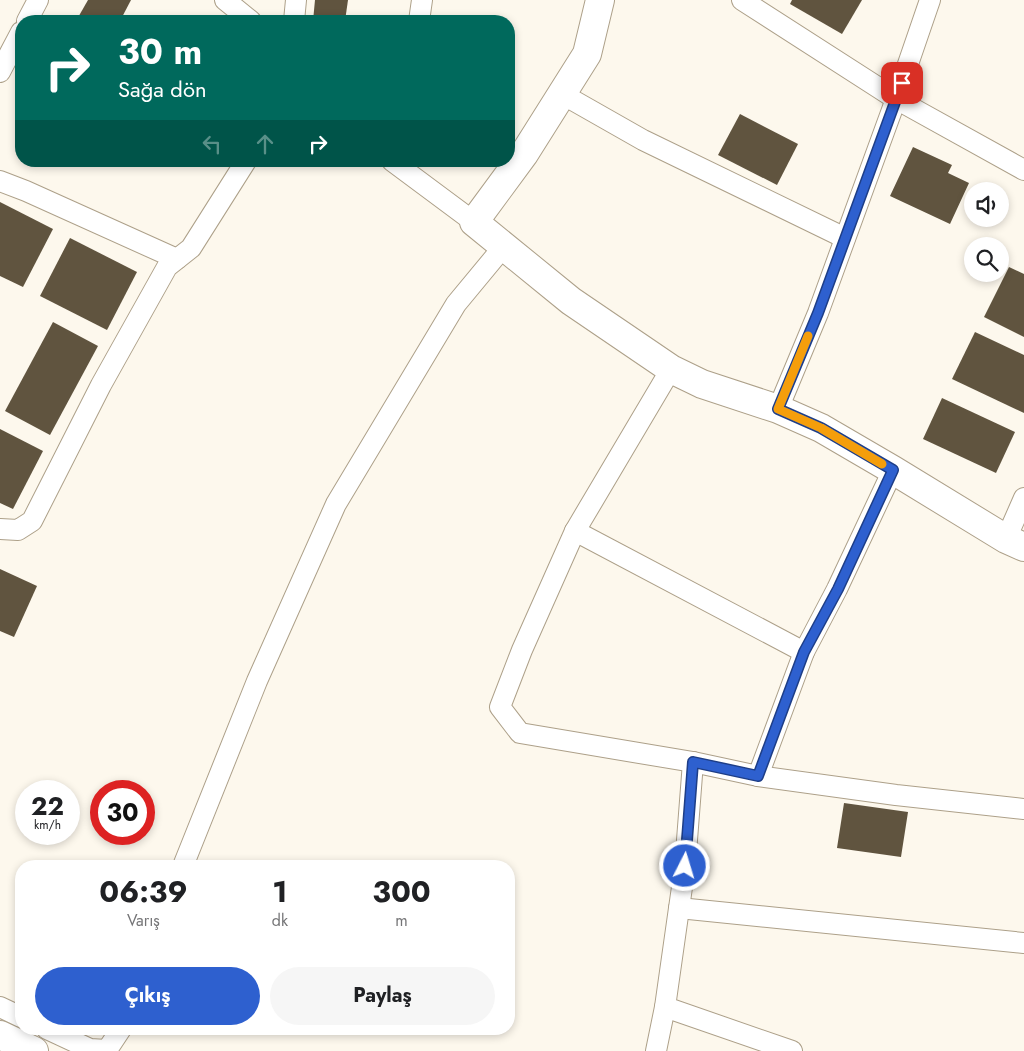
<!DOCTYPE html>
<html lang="tr">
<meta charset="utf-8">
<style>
:root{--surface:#fff;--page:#f6f6f6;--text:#202124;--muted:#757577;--accent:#2e60cf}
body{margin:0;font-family:Jost,sans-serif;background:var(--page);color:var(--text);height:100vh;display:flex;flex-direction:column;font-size:19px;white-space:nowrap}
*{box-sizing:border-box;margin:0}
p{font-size:16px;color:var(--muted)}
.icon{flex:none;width:28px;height:28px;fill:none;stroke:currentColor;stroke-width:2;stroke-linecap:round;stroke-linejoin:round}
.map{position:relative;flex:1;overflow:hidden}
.sheet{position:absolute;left:15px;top:860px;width:500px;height:175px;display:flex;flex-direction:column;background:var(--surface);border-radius:20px;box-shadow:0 2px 8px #0003}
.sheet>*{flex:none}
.banner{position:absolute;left:15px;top:15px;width:500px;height:152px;border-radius:20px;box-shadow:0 2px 8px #0003;background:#00695c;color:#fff;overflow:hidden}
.buttons{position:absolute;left:964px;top:182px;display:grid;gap:10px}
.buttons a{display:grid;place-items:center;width:45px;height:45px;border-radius:50%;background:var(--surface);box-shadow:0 2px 8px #0003;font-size:25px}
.speed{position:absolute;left:15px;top:780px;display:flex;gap:10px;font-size:25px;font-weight:700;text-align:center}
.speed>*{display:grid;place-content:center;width:65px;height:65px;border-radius:50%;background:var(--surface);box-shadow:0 2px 8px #0003;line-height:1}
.speed small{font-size:12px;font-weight:400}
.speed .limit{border:8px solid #d22;background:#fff;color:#111}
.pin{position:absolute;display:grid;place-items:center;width:42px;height:42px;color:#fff;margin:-21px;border-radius:10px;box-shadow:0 2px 8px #0006}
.me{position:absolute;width:55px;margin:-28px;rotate:5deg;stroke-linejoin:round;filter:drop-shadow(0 0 4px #0008)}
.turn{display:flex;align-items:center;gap:18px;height:105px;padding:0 20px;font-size:22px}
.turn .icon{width:65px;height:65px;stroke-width:2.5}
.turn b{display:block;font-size:35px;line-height:42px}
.lanes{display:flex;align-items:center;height:48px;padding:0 20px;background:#0003;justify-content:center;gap:25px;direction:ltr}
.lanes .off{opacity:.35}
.eta{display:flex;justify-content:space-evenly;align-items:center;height:85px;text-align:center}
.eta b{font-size:30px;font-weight:700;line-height:35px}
.action{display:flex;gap:10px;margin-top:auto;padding:10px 20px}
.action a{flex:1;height:58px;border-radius:30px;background:var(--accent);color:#fff;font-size:20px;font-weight:700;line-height:58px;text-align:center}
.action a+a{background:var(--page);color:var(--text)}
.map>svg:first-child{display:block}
.building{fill:#60543f}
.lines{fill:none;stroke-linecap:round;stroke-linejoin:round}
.street-casing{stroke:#ada089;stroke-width:22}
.secondary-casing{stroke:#ada089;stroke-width:30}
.highway-casing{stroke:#ada089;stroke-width:30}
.street{stroke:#fff;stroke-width:20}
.secondary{stroke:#fff;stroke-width:28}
.highway{stroke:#fff;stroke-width:28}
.route-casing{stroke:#1e3e87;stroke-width:12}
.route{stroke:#2e60cf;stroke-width:9}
.slow{stroke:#f59e0b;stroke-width:9}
</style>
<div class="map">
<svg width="1024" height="1051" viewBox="0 0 1024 1051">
<rect width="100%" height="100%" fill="#fdf8ed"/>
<g class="building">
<path d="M 88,0 L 131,0 L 120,21 L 76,21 Z"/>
<path d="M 315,0 L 348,0 L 345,21 L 313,21 Z"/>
<path d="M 792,0 L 862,0 L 842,34 L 790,4 Z"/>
<path d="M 740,114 L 798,144 L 777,185 L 718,155 Z"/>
<path d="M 913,147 L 952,165 L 948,173 L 969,183 L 950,224 L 890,196 Z"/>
<path d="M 0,202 L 53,229 L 23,287 L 0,276 Z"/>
<path d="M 70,238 L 137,272 L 107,330 L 40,296 Z"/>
<path d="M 1009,267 L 1024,274 L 1024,337 L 984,317 Z"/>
<path d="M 53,322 L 98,346 L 50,435 L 5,411 Z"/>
<path d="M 975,332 L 1024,355 L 1024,413 L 952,379 Z"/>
<path d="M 942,398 L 1015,432 L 996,473 L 923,439 Z"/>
<path d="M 0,429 L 43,451 L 13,509 L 0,503 Z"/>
<path d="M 0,569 L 37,586 L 14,637 L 0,631 Z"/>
<path d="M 844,803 L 908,812 L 901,857 L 837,848 Z"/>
</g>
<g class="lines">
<g class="street-casing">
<g id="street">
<path d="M 225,0 L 251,21"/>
<path d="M 742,0 L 896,99 L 1024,170"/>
<path d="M 27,21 L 38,0"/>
<path d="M 294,21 L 296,0"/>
<path d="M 419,21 L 422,0"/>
<path d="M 0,72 L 21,32"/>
<path d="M 562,94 L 643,140 L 845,238"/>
<path d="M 392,161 L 474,222"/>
<path d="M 0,181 L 26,191 L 177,259"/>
<path d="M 671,369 L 575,531 L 522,650 L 500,707 L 520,733 L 693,762 L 758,776 L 896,795 L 1024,809"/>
<path d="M 778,409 L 818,313 L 896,99 L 930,0"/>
<path d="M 0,529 L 18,530 L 32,521 L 101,385 L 167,267 L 191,248 L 246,161"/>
<path d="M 575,531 L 804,652"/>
<path d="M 1006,539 L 1024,498"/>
<path d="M 758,776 L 804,652 L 837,589 L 893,470"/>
<path d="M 183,866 L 257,681 L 336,504 L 456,304 L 504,246"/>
<path d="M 679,908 L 1024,943"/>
<path d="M 0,1007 L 21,1017"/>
<path d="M 665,1007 L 792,1051"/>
<path d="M 47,1029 L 90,1049 L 107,1050 L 121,1029"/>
<path d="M 656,1051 L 665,1007 L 685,866 L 693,762"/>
</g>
</g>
<g class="secondary-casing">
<path id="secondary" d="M 600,0 L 587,54 L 524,154 L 474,222 L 571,301 L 671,369 L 702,384 L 778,409 L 821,428 L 893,470 L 1006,539 L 1024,547"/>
</g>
<g class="highway-casing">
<path id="highway" d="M 0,1035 L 34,1051"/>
</g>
<use href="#street" class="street"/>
<use href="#secondary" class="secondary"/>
<use href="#highway" class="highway"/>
</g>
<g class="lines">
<g class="route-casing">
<path id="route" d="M 685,866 L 693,762 L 758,776 L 804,652 L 838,589 L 893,470 L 821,428 L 778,409 L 818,313 L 902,83"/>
</g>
<use href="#route" class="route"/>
<path class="slow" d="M 808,336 L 778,409 L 821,428 L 882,464"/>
</g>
</svg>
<div class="buttons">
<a><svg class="icon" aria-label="sound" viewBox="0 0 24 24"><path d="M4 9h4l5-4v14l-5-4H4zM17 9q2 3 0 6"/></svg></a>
<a><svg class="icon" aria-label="search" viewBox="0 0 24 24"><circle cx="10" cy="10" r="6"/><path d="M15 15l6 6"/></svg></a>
</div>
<div class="speed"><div>22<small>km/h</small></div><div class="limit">30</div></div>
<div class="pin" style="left:902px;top:83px;background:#d93025"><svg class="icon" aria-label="arrive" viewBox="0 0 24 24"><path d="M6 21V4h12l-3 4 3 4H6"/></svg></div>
<svg class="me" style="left:685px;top:866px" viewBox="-20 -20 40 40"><circle r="17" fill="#2e60cf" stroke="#fff" stroke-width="3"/><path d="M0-11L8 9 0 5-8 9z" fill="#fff"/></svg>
<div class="banner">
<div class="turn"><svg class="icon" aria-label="right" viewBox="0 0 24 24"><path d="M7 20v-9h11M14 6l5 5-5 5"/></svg><div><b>30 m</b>Sağa dön</div></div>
<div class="lanes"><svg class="icon off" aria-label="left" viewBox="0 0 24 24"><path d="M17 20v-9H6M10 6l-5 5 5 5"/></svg><svg class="icon off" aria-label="ahead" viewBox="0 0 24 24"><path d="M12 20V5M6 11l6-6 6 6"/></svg><svg class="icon" aria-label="right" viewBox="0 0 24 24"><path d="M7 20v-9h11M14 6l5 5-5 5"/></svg></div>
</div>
<section class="sheet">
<div class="eta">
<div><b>06:39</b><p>Varış</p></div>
<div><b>1</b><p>dk</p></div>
<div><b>300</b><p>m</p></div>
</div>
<div class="action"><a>Çıkış</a><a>Paylaş</a></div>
</section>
</div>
